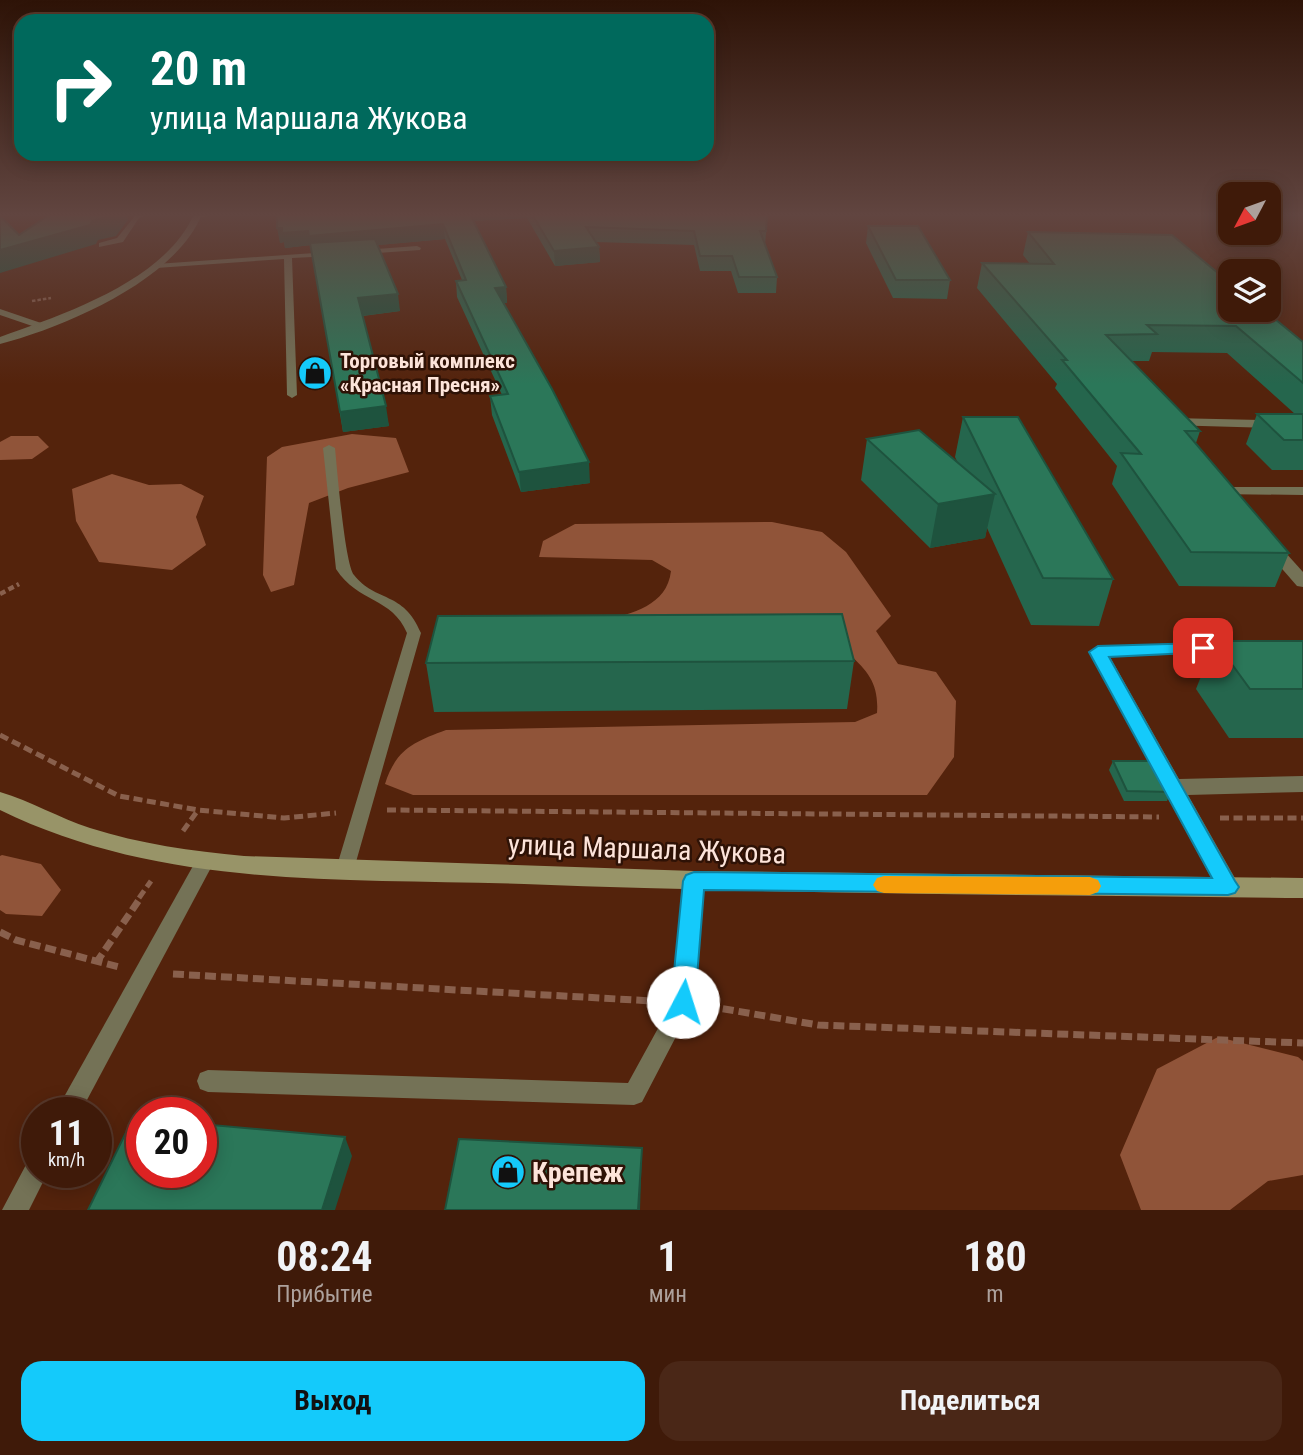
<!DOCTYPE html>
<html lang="ru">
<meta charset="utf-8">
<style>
:root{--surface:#3f1a09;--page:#4a2717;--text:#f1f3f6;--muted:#ada19c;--line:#58382a;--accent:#14cafb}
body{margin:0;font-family:"Roboto Condensed",sans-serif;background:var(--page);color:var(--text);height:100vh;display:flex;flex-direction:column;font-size:26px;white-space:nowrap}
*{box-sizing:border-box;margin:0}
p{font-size:23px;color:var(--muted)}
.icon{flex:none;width:38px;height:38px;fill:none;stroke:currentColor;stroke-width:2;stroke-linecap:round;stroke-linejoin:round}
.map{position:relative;height:1210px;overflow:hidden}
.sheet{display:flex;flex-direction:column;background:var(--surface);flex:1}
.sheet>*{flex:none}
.hud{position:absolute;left:14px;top:14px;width:700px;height:147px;border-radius:21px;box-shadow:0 4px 18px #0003,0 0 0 2px var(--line);background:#00695c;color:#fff;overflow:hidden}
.needle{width:46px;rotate:229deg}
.fabs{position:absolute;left:1218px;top:182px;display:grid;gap:14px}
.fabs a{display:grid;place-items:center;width:63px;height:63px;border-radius:14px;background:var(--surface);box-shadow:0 4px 18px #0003,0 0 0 2px var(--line);font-size:35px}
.speed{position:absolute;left:21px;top:1097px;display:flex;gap:14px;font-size:35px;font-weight:700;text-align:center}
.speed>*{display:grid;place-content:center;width:91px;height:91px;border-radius:50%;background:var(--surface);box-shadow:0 4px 18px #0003,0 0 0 2px var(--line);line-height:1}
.speed small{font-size:18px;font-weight:400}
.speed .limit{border:10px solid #d22;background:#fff;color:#111}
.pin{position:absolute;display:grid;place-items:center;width:60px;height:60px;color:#fff;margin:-30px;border-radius:14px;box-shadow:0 4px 10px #0006}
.me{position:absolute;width:77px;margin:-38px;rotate:5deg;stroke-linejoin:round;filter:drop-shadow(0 0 5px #0008)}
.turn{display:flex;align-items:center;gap:24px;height:147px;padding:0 21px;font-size:32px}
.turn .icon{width:91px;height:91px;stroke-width:2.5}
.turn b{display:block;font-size:49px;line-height:60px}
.eta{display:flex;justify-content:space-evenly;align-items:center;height:119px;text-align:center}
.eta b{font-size:42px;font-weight:700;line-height:49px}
.cta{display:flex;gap:14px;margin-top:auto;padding:14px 21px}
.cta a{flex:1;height:80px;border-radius:21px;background:var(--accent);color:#111;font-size:28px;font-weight:700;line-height:80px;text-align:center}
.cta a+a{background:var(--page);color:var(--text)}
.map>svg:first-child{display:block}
.forest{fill:#905439}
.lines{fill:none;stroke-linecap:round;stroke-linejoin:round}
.path-far3{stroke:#89604d;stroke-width:2.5;stroke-dasharray:3.5 2;stroke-linecap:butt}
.path-far2{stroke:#89604d;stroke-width:4.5;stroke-dasharray:6 3.5;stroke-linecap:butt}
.path-far1{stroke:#89604d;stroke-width:5;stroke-dasharray:9 4.5;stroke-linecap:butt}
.path{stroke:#89604d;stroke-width:7;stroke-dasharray:11 5;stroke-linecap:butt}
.service{fill:#747256;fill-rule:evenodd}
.minor{fill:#747256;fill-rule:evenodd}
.secondary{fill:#989468;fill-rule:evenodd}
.wall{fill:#25664d}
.shaded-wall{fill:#1e533e}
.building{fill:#2b7759;stroke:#1e533e;stroke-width:2}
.route{fill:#14cafb;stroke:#0d83a3;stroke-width:2}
.slow{fill:#f59e0b}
.labels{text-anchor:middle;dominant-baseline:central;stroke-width:5;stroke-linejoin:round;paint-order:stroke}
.far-poi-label{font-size:21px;font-weight:bold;fill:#fde4da;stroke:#2e1206;text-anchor:start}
.near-street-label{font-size:28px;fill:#fde4da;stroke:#2e1206}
.near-poi-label{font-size:28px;font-weight:bold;fill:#fde4da;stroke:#2e1206;text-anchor:start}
</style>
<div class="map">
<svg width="1303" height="1210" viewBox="0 0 1303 1210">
<rect width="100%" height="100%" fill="#54230c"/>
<g class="forest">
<path d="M 352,434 L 396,438 L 409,472 L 348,488 L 309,503 L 294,585 L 271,592 L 263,575 L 267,457 L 282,447 Z"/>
<path d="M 11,436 L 38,436 L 49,447 L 32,459 L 0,460 L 0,442 Z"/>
<path d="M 112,474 L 149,485 L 181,484 L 204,496 L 196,517 L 206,545 L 172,570 L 99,562 L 76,521 L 72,489 Z"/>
<path d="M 772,522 L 822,532 L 846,552 L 891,616 L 876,631 L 898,664 L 936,672 L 956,701 L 954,757 L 927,795 L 413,795 L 385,784 C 396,749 414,742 446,730 L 855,722 L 877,713 C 879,685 869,672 849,654 L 603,621 C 632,613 667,606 671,571 L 652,560 L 539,557 L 543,541 L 575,524 Z"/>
<path d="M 2,855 L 41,864 L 61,890 L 42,916 L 6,914 L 0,910 L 0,856 Z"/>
<path d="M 1218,1037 L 1298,1057 L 1303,1061 L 1303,1175 L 1268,1181 L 1230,1210 L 1141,1210 L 1120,1155 L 1157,1069 Z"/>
</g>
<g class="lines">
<path class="path-far3" d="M 32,301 L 51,298"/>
<path class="path-far2" d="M 0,594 L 19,584"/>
<g class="path-far1">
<path d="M 0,735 L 119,796 L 198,810 L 284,818 L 336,813"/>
<path d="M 387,810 L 1159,817"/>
<path d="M 1220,818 L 1303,818"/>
<path d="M 183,831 L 198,810"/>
<path d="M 139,898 L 151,881"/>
</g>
<g class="path">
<path d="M 0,932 L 16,940 L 119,967"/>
<path d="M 96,963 L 141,897"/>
<path d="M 173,974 L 653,1001"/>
<path d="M 707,1006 L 818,1025 L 1303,1043"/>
</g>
<g class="service">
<path d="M 139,214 L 150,214 L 139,218 L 123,242 L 99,247 L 99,243 L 117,238 L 135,216 Z"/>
<path d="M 196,214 L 217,214 L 197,218 L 194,216 Z"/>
<path d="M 417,246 L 421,248 L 420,250 L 363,254 L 359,252 L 363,250 Z"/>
<path d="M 329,252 L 332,252 L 332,256 L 292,258 L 297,395 L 292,398 L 287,395 L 284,259 L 156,268 L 152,266 L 156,264 Z"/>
<path d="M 0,309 L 44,324 L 45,326 L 41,329 L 0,315 Z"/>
<path d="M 329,445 L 335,448 C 337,468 345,565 354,575 C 376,603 403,590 421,633 L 354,869 L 352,874 L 345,876 L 338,874 L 336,869 L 407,633 C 392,597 358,603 336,569 L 323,448 Z"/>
<path d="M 205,855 L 212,857 L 214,862 L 80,1113 L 55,1113 L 198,857 Z"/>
<path d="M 694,873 L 701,876 L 704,881 L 694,1002 L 642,1102 L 634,1105 L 208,1092 L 200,1089 L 197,1081 L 200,1073 L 208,1070 L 628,1083 L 673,1001 L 684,881 L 687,876 Z"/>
<path d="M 37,1158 L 37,1172 L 48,1172 L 29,1210 L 2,1210 L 28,1161 Z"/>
</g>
<g class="minor">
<path d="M 194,214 L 202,214 C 176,280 65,327 0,344 L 0,337 C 64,314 165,281 194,214 Z"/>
<path d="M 1172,418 L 1303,421 L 1303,429 L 1167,425 L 1165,422 Z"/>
<path d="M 1221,487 L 1303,487 L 1303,495 L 1216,494 L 1214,491 L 1216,488 Z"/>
<path d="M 1270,540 L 1276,542 L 1303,572 L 1303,587 L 1297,586 L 1264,548 L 1262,545 L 1264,542 Z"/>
<path d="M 1235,642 L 1244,648 L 1242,652 L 1110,657 L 1179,779 L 1303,776 L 1303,792 L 1188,795 L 1240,887 L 1236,894 L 1228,897 L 1220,894 L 1089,652 L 1098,646 Z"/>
</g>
<path class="secondary" d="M 0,792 C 31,801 59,818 90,828 C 140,844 192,851 244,856 L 694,871 L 1303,878 L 1303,898 C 1043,895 784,894 524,884 C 347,878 163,890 0,810 Z"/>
</g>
<g class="wall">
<path d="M 277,214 L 768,214 L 765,244 L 777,277 L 776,293 L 738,293 L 731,271 L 700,271 L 694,245 L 596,242 L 599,247 L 600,262 L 555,266 L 527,218 L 473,221 L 506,287 L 507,303 L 504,303 L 590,483 L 521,492 L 492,415 L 490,396 L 502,395 L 457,297 L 456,281 L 462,280 L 445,239 L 378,245 L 400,311 L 363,316 L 389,426 L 343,432 L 311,245 L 285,248 L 284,242 L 280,243 Z"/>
<path d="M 868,226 L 950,280 L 947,299 L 893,298 L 866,243 Z"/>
<path d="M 1028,232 L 1303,342 L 1303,470 L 1272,470 L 1246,444 L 1257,414 L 1295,414 L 1227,353 L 1152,352 L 1149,361 L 1132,361 L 1200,431 L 1196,443 L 1289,553 L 1275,587 L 1179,586 L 1112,484 L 1117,466 L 1055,388 L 1057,384 L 977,288 L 982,263 L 1030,264 L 1023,255 Z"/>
<path d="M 963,417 L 1113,579 L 1099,626 L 1031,625 L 987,528 L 985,538 L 930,548 L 861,480 L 867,439 L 958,463 L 955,457 Z"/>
<path d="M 1215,641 L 1303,641 L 1303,738 L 1229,738 L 1196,689 Z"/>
<path d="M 854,661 L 847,709 L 434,712 L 426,663 Z"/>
<path d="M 1113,761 L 1171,792 L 1167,801 L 1124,801 L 1109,770 Z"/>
</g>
<g class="shaded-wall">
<path d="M 112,214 L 126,214 L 128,220 L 116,236 L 98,240 L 96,244 L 0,273 L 0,250 Z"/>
<path d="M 467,214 L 526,214 L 527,218 L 468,221 Z"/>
<path d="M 443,224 L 445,239 L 312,251 L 311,245 L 285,248 L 284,242 L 280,243 L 277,228 L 308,231 Z"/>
<path d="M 599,247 L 600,262 L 555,266 L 554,251 Z"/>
<path d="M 506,287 L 507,303 L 497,304 L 495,288 Z"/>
<path d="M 398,294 L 400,311 L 361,316 L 358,298 Z"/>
<path d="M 386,406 L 389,426 L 343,432 L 340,412 Z"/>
<path d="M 589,462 L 590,483 L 521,492 L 519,472 Z"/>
<path d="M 995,494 L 985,538 L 930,548 L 938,504 Z"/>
<path d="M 345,1137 L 352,1156 L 335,1210 L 322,1210 Z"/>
<path d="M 642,1148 L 640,1210 L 638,1210 Z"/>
</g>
<g class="building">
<path d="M 51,214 L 112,214 L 110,216 L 92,221 L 90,225 L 0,250 L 0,216 L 19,235 Z"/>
<path d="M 277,214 L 470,214 L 506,287 L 495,288 L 552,389 L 589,462 L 519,472 L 490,396 L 508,394 L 456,281 L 466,280 L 443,224 L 309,236 L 308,231 L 282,233 L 282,228 L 277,228 Z"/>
<path d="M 532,214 L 767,214 L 766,231 L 760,231 L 777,277 L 739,277 L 732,256 L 700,256 L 694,231 L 586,227 L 599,247 L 554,251 Z"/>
<path d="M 868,226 L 918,226 L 950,280 L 896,280 Z"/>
<path d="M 1028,232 L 1172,235 L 1230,283 L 1230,310 L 1264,310 L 1303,342 L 1303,383 L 1236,326 L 1147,325 L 1157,334 L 1106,335 L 1200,431 L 1185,431 L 1289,553 L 1191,552 L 1121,453 L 1141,454 L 1062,360 L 1067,360 L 982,263 L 1054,264 Z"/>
<path d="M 375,239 L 398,294 L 358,298 L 386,406 L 340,412 L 310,243 Z"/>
<path d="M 1257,414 L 1303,414 L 1303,440 L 1284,440 Z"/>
<path d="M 963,417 L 1018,417 L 1113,579 L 1043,578 Z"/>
<path d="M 919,430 L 995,494 L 938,504 L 867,439 Z"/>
<path d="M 842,614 L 854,661 L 426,663 L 438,616 Z"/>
<path d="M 1215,641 L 1303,641 L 1303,689 L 1250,689 Z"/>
<path d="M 1113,761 L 1154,761 L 1171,792 L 1127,791 Z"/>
<path d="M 133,1118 L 142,1119 L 142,1172 L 201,1172 L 201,1124 L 345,1137 L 322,1210 L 88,1210 Z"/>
<path d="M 459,1139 L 642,1148 L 638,1210 L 445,1210 Z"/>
</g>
<linearGradient id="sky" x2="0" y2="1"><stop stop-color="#2e1307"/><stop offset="0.56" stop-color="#614540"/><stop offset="1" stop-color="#614540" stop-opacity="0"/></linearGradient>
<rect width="1303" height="384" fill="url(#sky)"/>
<path class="route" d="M 1203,643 L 1211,648 L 1209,652 L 1109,657 L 1235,881 L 1239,887 L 1235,893 L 1228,895 L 704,890 L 695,1002 L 692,1010 L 683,1013 L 674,1010 L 671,1002 L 683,881 L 686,875 L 694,872 L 1212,878 L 1089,652 L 1098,646 Z"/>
<path class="slow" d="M 884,876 L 1090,877 L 1098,880 L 1101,886 L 1098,892 L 1090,895 L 884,893 L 877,891 L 873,885 L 877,878 Z"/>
<defs>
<g id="shop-disc" transform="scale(1.75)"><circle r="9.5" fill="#14cafb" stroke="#2e1206"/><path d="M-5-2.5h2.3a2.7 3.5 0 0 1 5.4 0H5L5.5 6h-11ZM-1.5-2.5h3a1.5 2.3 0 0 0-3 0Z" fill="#111"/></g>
</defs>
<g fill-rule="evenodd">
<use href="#shop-disc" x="315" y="373"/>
<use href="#shop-disc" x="508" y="1172"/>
</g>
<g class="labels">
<g class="far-poi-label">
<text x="340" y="361">Торговый комплекс<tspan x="340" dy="24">«Красная Пресня»</tspan></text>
</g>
<g class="near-street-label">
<text transform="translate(647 849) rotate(2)">улица Маршала Жукова</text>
</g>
<g class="near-poi-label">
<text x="532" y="1172">Крепеж</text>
</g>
</g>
</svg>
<div class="fabs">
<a><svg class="needle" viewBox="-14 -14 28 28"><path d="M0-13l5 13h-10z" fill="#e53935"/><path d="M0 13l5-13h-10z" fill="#ada19c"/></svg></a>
<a><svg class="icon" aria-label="layers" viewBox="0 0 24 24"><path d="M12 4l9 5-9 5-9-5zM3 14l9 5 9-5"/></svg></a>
</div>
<div class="speed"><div>11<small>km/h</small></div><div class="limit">20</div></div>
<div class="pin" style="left:1203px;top:648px;background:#d93025"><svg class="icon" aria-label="arrive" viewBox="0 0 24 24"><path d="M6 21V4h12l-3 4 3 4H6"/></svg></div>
<svg class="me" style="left:683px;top:1002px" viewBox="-20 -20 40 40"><circle r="19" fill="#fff"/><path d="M0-13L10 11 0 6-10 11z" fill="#14cafb"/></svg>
<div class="hud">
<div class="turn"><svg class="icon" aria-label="right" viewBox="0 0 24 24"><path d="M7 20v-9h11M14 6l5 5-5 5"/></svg><div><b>20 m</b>улица Маршала Жукова</div></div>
</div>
</div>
<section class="sheet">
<div class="eta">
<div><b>08:24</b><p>Прибытие</p></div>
<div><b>1</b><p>мин</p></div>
<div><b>180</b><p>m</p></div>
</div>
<div class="cta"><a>Выход</a><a>Поделиться</a></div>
</section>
